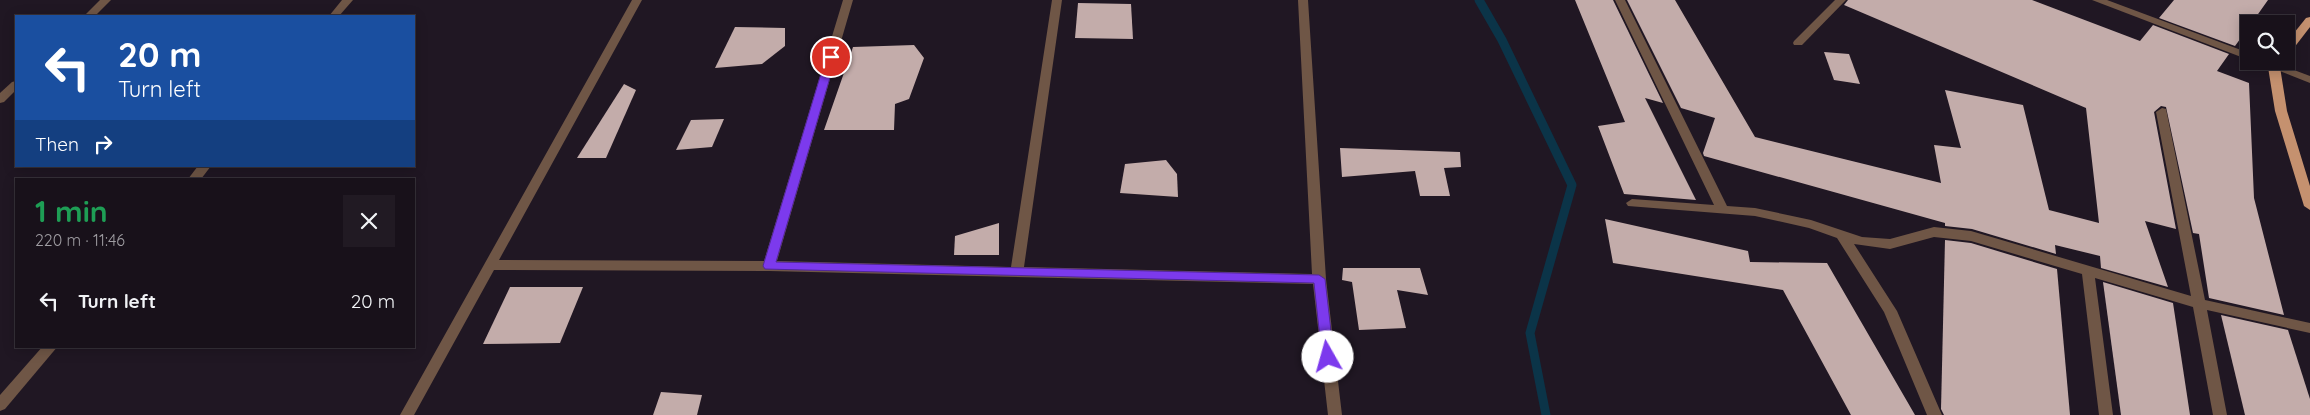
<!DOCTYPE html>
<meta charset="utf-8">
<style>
:root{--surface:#18111a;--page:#211a23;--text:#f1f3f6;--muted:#9f9da2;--line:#363139}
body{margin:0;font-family:Quicksand,sans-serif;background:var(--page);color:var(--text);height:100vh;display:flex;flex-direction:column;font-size:19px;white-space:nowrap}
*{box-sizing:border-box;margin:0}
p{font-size:16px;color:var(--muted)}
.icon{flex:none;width:28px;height:28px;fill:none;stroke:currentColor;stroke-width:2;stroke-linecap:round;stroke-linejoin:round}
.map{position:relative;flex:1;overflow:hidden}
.panel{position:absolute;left:15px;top:178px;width:400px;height:170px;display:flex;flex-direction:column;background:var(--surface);border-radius:0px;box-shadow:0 2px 12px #0003,0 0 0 1px var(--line)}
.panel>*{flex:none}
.top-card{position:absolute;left:15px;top:15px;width:400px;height:152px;border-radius:0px;box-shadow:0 2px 12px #0003,0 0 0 1px var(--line);background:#1a4fa0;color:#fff;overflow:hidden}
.fabs{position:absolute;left:2240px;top:15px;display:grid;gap:10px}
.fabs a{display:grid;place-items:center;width:55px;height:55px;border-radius:0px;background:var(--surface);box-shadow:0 2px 12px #0003,0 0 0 1px var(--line);font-size:25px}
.pin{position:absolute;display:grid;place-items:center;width:42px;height:42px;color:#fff;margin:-21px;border:2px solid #fff;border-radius:50%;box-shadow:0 1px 5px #0007}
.me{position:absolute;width:55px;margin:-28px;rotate:353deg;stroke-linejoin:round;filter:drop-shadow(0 0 4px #0008)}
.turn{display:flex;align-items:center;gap:18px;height:105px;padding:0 20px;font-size:22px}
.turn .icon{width:65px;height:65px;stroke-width:2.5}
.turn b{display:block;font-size:35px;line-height:42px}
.then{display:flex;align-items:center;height:48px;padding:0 20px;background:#0003;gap:10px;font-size:19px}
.round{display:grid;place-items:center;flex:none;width:52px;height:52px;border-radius:0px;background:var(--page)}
.summary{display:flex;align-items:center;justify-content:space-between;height:85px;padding:0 20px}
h1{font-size:30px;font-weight:700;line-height:38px;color:#1e9e55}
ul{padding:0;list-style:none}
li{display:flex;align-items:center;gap:15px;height:75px;padding:0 20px}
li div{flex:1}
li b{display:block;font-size:19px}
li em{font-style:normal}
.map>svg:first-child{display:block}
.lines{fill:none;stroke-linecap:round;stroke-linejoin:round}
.stream{stroke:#0b3448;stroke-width:9}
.building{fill:#c3acaa}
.minor{fill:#6f5646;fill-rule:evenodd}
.major{fill:#c5916f;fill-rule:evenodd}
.route{fill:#7c3aed;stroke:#51269a}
</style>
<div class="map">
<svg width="2310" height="415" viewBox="0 0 2310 415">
<rect width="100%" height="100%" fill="#201723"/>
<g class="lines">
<path class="stream" d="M 1479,0 L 1502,40 L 1572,185 L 1530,333 L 1546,415"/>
</g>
<g class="building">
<path d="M 1575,0 L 1613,0 L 1663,103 L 1645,98 L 1696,200 L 1624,194 L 1598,126 L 1625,122 Z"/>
<path d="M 1627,0 L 1675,0 L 1755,137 L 1941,183 L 1934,145 L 1961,148 L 1945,90 L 2023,105 L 2049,210 L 2099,223 L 2086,108 L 1844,5 L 1848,0 L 2032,0 L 2140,41 L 2153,25 L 2229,54 L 2217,71 L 2249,83 L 2254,198 L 2284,315 L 2209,298 L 2199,234 L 2193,233 L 2166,107 L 2161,106 L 2154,112 L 2176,229 L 2145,221 L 2168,287 L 2101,268 L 2100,256 L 2055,245 L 2056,254 L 1972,229 L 1945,226 L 1945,223 L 1704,156 L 1703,153 L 1715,118 L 1681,108 Z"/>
<path d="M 2174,0 L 2268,0 L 2251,24 L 2249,24 L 2249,27 L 2235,46 L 2159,18 Z"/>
<path d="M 1078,3 L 1131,4 L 1133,39 L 1075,38 Z"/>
<path d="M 735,27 L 785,28 L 785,46 L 762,64 L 715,68 Z"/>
<path d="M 914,45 L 924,58 L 909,99 L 895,104 L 894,130 L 824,130 L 853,47 Z"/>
<path d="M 1824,52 L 1849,54 L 1860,84 L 1834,80 Z"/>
<path d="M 624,84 L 636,90 L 606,158 L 577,158 Z"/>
<path d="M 724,119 L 712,147 L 676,150 L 691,120 Z"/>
<path d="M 1340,148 L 1460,152 L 1461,167 L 1444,168 L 1450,196 L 1420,196 L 1415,171 L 1342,177 Z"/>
<path d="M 1166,160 L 1177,174 L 1178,197 L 1120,193 L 1125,164 Z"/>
<path d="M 1605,219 L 1748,251 L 1750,262 L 1827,263 L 1915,415 L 1851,415 L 1783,290 L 1613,263 Z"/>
<path d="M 999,223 L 999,255 L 954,255 L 955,236 Z"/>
<path d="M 1945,240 L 1971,243 L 2057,269 L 2070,415 L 1944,415 L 1941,409 Z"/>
<path d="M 1343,268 L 1420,268 L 1428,295 L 1397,290 L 1406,328 L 1359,330 L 1352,282 L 1342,280 Z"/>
<path d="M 2103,282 L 2173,303 L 2190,415 L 2121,415 Z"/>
<path d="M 510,287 L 583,287 L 560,343 L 483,344 Z"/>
<path d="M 2221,315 L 2288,330 L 2310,399 L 2310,415 L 2245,415 Z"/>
<path d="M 661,392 L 702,395 L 697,415 L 653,415 Z"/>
</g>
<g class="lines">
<g class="minor">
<path d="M 100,0 L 111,0 L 95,16 L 84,16 Z"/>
<path d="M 342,0 L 353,0 L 339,16 L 329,16 Z"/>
<path d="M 632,0 L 642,0 L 499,260 L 764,261 L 843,0 L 853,0 L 777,261 L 1011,267 L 1052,0 L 1062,0 L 1024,267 L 1312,274 L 1298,0 L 1308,0 L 1326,279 L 1342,415 L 1328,415 L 1313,284 L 769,271 L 494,270 L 414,415 L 400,415 Z"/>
<path d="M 1615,0 L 1625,0 L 1727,206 L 1755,208 L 1811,220 L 1862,237 L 1890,239 L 1934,227 L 1971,231 L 2191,296 L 2156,112 L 2162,108 L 2166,109 L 2205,300 L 2310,323 L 2310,333 L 2207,310 L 2227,415 L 2213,415 L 2193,307 L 2095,278 L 2113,415 L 2099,415 L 2082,274 L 1971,241 L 1934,237 L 1890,249 L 1854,244 L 1897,311 L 1942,415 L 1927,415 L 1884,312 L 1837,238 L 1809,228 L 1755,216 L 1628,206 L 1626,203 L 1632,199 L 1714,205 Z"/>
<path d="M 1835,0 L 1846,0 L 1802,45 L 1794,45 L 1793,43 L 1794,41 Z"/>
<path d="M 2092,0 L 2107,0 L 2249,53 L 2249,60 Z"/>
<path d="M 2254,61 L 2270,61 L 2310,76 L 2310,83 Z"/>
<path d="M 16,81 L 16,90 L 4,102 L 0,103 L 0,93 L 12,82 Z"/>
<path d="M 198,166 L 211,166 L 201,179 L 188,179 Z"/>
<path d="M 43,346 L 58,346 L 5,409 L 0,411 L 0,395 Z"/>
</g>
<g class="major">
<path d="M 2310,17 L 2310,27 L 2290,53 L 2286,54 L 2286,43 L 2306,18 Z"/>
<path d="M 2273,61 L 2284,61 L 2280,67 L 2287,111 L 2310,186 L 2310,210 L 2304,206 L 2275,111 L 2268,67 Z"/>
</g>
</g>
<path class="route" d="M 831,54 L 836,57 L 776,262 L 1319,275 L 1325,279 L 1334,357 L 1333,360 L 1324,360 L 1322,357 L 1314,283 L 765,269 L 763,266 L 826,57 Z"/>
</svg>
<div class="fabs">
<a><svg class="icon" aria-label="search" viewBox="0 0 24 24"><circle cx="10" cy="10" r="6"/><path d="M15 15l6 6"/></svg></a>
</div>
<div class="pin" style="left:831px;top:57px;background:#d93025"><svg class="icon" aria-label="arrive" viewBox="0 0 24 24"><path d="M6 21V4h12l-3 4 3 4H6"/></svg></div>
<svg class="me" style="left:1328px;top:357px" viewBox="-20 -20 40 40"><circle r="19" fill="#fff"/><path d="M0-13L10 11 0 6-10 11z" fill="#7c3aed"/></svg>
<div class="top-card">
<div class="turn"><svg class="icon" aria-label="left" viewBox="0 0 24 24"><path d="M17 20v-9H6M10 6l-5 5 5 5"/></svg><div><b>20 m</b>Turn left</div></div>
<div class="then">Then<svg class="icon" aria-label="right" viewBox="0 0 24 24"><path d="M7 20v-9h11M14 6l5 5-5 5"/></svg></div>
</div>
<section class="panel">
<div class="summary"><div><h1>1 min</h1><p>220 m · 11:46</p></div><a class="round"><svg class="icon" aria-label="close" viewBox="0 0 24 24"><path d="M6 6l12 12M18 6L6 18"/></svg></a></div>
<ul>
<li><svg class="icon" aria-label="left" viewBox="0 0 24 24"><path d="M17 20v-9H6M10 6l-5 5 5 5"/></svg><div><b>Turn left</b></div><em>20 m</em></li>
</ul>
</section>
</div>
